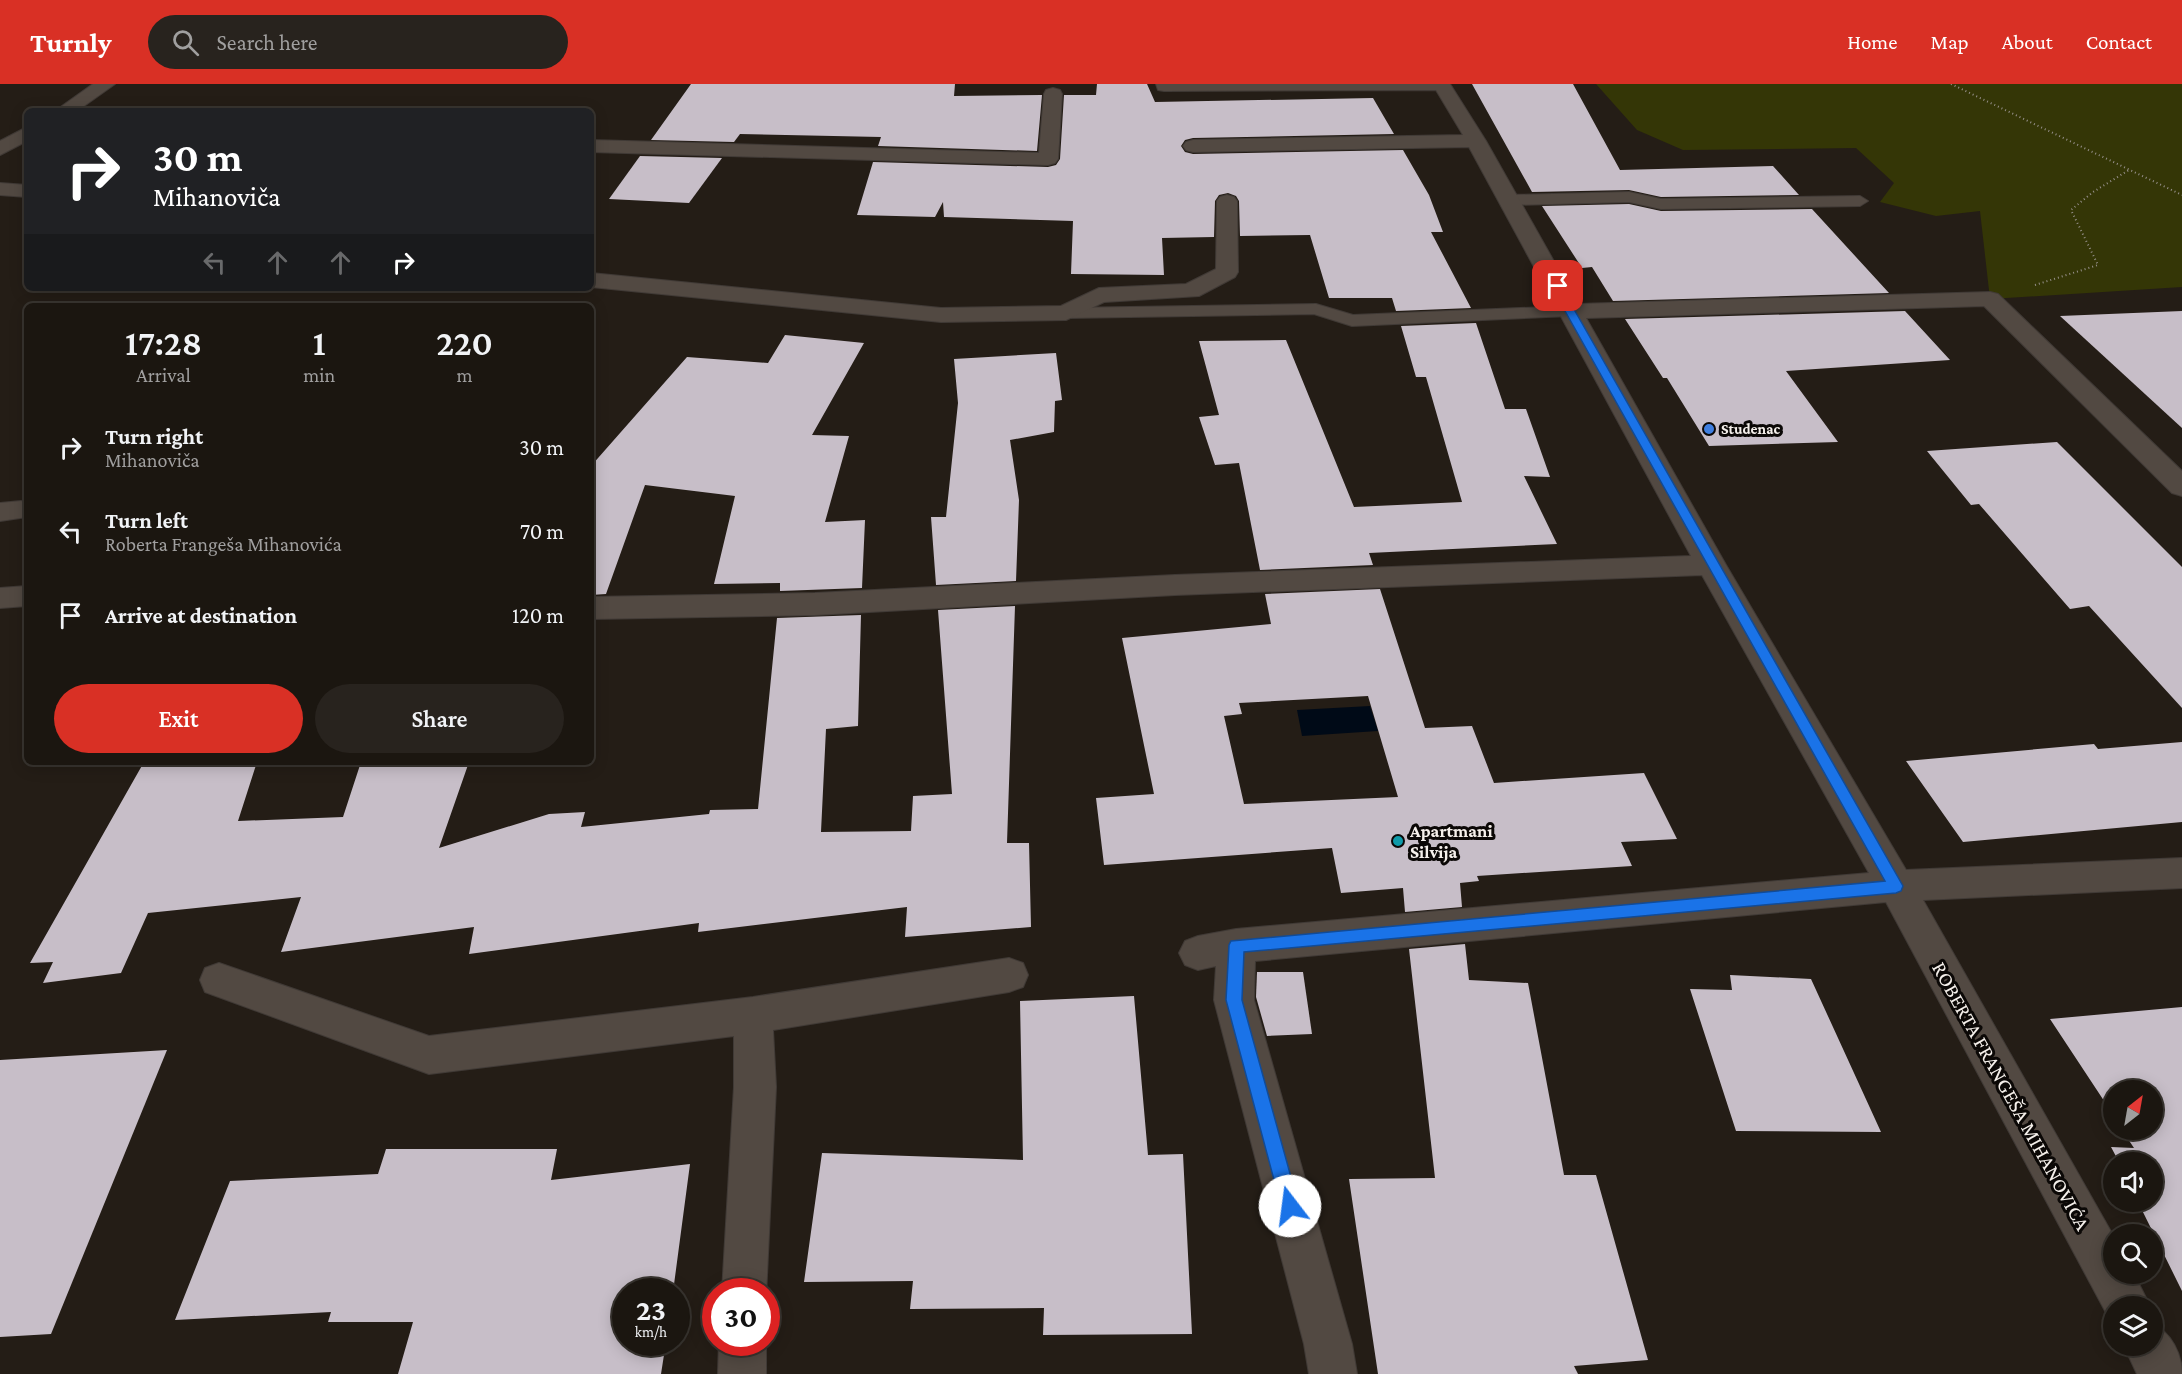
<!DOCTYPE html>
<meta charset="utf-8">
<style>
:root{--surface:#1b1610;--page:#28231e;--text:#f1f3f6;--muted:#a09f9f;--line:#393530;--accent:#d93025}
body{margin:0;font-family:"Crimson Pro",serif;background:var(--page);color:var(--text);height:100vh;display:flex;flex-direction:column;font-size:22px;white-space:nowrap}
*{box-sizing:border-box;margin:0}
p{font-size:20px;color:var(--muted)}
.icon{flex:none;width:33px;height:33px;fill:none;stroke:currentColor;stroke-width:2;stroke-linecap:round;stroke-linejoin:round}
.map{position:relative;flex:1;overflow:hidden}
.drawer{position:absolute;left:24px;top:219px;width:570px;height:462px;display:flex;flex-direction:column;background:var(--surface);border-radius:9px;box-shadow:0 3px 15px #0003,0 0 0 2px var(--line)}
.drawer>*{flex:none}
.top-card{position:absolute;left:24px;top:24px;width:570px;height:183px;border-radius:9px;box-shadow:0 3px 15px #0003,0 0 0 2px var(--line);background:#202124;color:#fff;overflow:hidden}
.needle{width:39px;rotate:31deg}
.fabs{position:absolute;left:2103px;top:996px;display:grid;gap:12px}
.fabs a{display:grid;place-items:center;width:60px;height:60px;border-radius:50%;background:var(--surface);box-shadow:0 3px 15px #0003,0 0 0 2px var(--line);font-size:30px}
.speed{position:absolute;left:612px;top:1194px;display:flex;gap:12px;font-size:30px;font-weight:700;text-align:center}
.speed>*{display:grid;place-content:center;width:78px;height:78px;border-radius:50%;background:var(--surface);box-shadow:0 3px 15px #0003,0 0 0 2px var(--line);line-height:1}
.speed small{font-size:15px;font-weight:400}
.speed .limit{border:9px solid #d22;background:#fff;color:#111}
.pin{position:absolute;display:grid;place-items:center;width:51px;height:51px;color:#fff;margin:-26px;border-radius:12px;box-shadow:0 3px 9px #0006}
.me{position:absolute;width:66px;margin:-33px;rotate:345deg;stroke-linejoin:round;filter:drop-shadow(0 0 4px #0008)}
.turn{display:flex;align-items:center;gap:21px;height:126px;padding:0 30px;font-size:27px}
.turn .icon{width:78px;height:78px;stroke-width:2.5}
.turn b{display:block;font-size:42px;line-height:51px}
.lanes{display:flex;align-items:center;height:57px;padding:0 30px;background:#0003;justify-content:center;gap:30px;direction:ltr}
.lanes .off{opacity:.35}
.eta{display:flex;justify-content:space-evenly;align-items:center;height:102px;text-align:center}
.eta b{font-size:36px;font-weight:600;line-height:42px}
.action{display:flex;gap:12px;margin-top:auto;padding:12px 30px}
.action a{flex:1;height:69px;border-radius:36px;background:var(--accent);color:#fff;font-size:24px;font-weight:600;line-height:69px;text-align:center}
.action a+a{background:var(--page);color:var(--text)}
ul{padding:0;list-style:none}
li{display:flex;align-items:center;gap:18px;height:84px;padding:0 30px}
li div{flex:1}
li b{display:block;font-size:22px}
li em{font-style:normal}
header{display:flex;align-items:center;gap:36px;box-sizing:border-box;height:84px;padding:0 30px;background:var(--accent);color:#fff}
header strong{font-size:28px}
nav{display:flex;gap:33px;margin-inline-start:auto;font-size:21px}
.search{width:420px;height:54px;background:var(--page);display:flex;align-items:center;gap:15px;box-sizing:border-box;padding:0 21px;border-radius:33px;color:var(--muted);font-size:22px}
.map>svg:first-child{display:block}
.green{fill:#343606}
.water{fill:#000a17}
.building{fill:#c7bec8;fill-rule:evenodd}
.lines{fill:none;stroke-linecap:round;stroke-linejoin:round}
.service-casing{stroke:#403a36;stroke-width:2}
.minor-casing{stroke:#403a36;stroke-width:2}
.path{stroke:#96908a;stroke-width:2;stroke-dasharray:1 3;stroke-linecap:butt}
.service{fill:#524942;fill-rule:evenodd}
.minor{fill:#524942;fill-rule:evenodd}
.route{fill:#1a73e8;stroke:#114b97;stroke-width:1.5}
.shop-dot{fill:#3f7fe0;stroke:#0b0806;stroke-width:2}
.culture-dot{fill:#0f9aa8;stroke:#0b0806;stroke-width:2}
.labels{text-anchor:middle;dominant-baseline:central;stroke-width:6;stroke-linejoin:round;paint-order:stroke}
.far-poi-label{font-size:15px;font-weight:bold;fill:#f5f0eb;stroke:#0b0806;text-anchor:start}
.poi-label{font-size:18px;font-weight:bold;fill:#f5f0eb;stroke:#0b0806;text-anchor:start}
.near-street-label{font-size:21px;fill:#f5f0eb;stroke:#0b0806}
</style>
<header>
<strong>Turnly</strong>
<div class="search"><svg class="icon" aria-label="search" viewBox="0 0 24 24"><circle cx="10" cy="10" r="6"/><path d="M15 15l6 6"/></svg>Search here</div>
<nav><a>Home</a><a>Map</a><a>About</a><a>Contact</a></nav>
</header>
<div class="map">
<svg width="2182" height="1290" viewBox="0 0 2182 1290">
<rect width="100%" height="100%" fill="#241d16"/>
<path class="green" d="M 1596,0 L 2182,0 L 2182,203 L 1990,215 L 1980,127 L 1936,132 L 1880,118 L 1894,99 L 1856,64 L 1683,66 L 1637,46 Z"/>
<path class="water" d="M 1370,622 L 1378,647 L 1302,652 L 1297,626 Z"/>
<g class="building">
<path d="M 691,0 L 955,0 L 954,12 L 1042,11 L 1037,67 L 878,62 L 881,53 L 740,50 L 734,58 L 651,56 Z"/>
<path d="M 1097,0 L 1147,0 L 1155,18 L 1373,14 L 1394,50 L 1193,54 L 1185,56 L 1181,62 L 1185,68 L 1193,70 L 1403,66 L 1429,111 L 1443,148 L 1431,148 L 1471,224 L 1396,227 L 1392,214 L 1329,214 L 1310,151 L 1240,152 L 1239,117 L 1236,112 L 1228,109 L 1219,111 L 1215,117 L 1214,153 L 1162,154 L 1164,191 L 1071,190 L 1073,137 L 944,133 L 943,118 L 935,133 L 857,131 L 873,78 L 1048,83 L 1056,81 L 1060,75 L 1064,11 L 1096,11 Z"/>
<path d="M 1472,0 L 1573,0 L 1620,86 L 1773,82 L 1799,111 L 1661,113 L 1629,106 L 1532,108 Z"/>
<path d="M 640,72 L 722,74 L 689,119 L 609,115 Z"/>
<path d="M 1629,120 L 1661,127 L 1812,125 L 1889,209 L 1613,217 L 1592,183 L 1582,184 L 1542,122 Z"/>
<path d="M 1905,227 L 1950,276 L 1786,287 L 1838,358 L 1709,362 L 1667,294 L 1663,294 L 1625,235 Z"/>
<path d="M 2182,227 L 2182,344 L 2060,232 Z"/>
<path d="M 1476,239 L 1505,325 L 1526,325 L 1550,393 L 1524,392 L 1557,460 L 1369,469 L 1373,481 L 1260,486 L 1239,379 L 1215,381 L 1199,333 L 1219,331 L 1199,257 L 1286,256 L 1354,423 L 1462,418 L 1426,293 L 1416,293 L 1401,242 Z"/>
<path d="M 785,251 L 864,259 L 812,351 L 849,352 L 825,438 L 865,436 L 862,504 L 780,507 L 780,499 L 714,500 L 735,412 L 645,401 L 606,510 L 591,511 L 591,382 L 687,273 L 768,279 Z"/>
<path d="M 1056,269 L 1062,316 L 1055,317 L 1054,348 L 1010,356 L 1019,416 L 1016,497 L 936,501 L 931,433 L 946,433 L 958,319 L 954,275 Z"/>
<path d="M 2057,358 L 2182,483 L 2182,624 L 2089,522 L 2070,525 L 1979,420 L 1971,421 L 1927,367 Z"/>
<path d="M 1380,505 L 1425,644 L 1472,642 L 1494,699 L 1644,689 L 1677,755 L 1621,758 L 1632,782 L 1477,792 L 1479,797 L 1460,799 L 1462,823 L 1405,828 L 1403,804 L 1341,809 L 1332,764 L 1104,781 L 1096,714 L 1154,710 L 1122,554 L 1271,540 L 1265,510 ZM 1368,612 L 1398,713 L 1244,720 L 1224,632 L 1242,630 L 1239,619 Z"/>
<path d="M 1015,522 L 1007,759 L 1029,759 L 1031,843 L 905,853 L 907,823 L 698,848 L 699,839 L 469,870 L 474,843 L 281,868 L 301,813 L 148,829 L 121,889 L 43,899 L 53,878 L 30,879 L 144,678 L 257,678 L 238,737 L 343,733 L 361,678 L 469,678 L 439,764 L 549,730 L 585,728 L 581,743 L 709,730 L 710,726 L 758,725 L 777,534 L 861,531 L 858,642 L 826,645 L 821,748 L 911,747 L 913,712 L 952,710 L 938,526 Z"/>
<path d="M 2182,658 L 2182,738 L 1963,758 L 1906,677 L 2094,660 L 2098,665 Z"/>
<path d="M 1465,860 L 1469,896 L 1528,899 L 1564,1091 L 1596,1091 L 1648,1276 L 1574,1282 L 1578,1290 L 1378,1290 L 1349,1095 L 1435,1094 L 1409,865 Z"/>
<path d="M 1257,888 L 1303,888 L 1312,950 L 1267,952 L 1256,913 Z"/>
<path d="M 1730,891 L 1811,895 L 1881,1048 L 1736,1047 L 1690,905 L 1732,906 Z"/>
<path d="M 1134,912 L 1148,1071 L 1183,1070 L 1192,1250 L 1043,1251 L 1044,1224 L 910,1225 L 913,1197 L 804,1198 L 822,1069 L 1023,1076 L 1020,917 Z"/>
<path d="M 2182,923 L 2182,1207 L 2138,1118 L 2152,1118 L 2152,1078 L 2119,1078 L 2111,1063 L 2134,1064 L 2122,1046 L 2152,1046 L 2152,1006 L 2114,1006 L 2114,1032 L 2050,935 Z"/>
<path d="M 167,966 L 51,1250 L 0,1253 L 0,976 Z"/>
<path d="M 386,1065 L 557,1065 L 551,1096 L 690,1080 L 673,1208 L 626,1208 L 626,1258 L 666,1258 L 661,1290 L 398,1290 L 413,1238 L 328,1238 L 331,1228 L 175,1236 L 230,1097 L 378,1090 Z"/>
</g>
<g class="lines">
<g class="service-casing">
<g id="service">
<path d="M 1629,108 L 1661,115 L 1860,112 L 1868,117 L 1860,122 L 1661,125 L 1629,118 L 1510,121 L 1502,116 L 1510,111 Z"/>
<path d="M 1316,220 L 1353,231 L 1570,222 L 1576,223 L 1579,227 L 1576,231 L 1570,232 L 1352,242 L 1314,230 L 1066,234 L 1060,233 L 1057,229 L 1060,225 L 1066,224 Z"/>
</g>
</g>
<g class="minor-casing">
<g id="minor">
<path d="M 93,0 L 115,0 L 77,27 L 55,27 Z"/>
<path d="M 1156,0 L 1450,0 L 1486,57 L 1578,220 L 1990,208 L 1998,210 L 2182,387 L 2182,412 L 2172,409 L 1984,222 L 1586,234 L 1726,481 L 1906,786 L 2182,774 L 2182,804 L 1923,816 L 2114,1153 L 2114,1190 L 2134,1190 L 2150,1222 L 2114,1222 L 2114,1240 L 2111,1238 L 1886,818 L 1255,877 L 1254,916 L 1352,1260 L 1357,1290 L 1309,1290 L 1304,1260 L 1214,916 L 1216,882 L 1198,886 L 1185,881 L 1179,869 L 1185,857 L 1198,852 L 1236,845 L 1869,789 L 1702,491 L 1175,511 L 815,531 L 591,535 L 591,513 L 815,509 L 1175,491 L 1691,472 L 1469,63 L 1193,68 L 1186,66 L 1183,62 L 1186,58 L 1193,56 L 1463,51 L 1436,6 L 1164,7 L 1158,6 Z"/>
<path d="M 1053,4 L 1060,6 L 1062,10 L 1058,75 L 1055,79 L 1048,81 L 591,68 L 591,56 L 1039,69 L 1044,10 L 1046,6 Z"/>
<path d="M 27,43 L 27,57 L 0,71 L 0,57 Z"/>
<path d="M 0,99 L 27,101 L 27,113 L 0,111 Z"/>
<path d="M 1227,111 L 1234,113 L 1237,117 L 1238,188 L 1235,193 L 1199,212 L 1104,218 L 1066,236 L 941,238 L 591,203 L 591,189 L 941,224 L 1061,222 L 1099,204 L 1186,200 L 1216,185 L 1217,117 L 1220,113 Z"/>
<path d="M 21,417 L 27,419 L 27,433 L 0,437 L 0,419 Z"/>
<path d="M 27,502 L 27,522 L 0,524 L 0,504 Z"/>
<path d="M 1009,874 L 1023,879 L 1028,891 L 1023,903 L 1009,908 L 773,946 L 776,1003 L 766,1212 L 766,1208 L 722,1208 L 734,1003 L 734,952 L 429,990 L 205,908 L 200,896 L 205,884 L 219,879 L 429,952 L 753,913 Z"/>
<path d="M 2152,1240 C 2171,1248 2182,1270 2182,1290 L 2137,1290 L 2124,1262 L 2152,1262 Z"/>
<path d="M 719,1258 L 766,1258 L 766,1290 L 718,1290 Z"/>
</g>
</g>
<g class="path">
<path d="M 1951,0 L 2182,111"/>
<path d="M 2035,201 L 2098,181 L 2071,126 L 2093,108 L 2129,86"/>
</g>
<use href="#service" class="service"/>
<use href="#minor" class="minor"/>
</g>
<path class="route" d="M 1558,199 L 1563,202 L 1575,227 L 1903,802 L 1901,807 L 1896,809 L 1244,868 L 1242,916 L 1299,1122 L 1297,1129 L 1290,1131 L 1284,1129 L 1281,1122 L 1226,916 L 1229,861 L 1231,857 L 1885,797 L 1565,227 L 1553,202 Z"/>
<circle class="shop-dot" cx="1709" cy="345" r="6"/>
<circle class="culture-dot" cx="1398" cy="757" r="6"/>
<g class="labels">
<g class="far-poi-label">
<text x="1721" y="345">Studenac</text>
</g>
<g class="poi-label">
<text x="1410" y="747">Apartmani<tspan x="1410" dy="21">Silvija</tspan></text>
</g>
<g class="near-street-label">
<text transform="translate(2011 1012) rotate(61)">ROBERTA FRANGEŠA MIHANOVIĆA</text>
</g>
</g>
</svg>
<div class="fabs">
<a><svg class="needle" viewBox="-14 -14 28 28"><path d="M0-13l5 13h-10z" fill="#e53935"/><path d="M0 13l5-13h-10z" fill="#a09f9f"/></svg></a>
<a><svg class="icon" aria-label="sound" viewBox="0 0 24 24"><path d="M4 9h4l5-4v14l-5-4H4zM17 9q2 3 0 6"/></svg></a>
<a><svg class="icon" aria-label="search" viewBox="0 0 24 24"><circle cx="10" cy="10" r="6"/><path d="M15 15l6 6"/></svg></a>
<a><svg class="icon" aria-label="layers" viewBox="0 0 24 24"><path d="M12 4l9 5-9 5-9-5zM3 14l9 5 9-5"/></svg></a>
</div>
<div class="speed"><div>23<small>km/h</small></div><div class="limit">30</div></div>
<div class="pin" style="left:1558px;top:202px;background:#d93025"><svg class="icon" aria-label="arrive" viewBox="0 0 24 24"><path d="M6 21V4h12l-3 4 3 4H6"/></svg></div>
<svg class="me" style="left:1290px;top:1122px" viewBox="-20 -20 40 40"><circle r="19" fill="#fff"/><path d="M0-13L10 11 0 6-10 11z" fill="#1a73e8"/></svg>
<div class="top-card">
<div class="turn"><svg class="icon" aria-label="right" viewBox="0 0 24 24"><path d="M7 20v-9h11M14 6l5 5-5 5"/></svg><div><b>30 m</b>Mihanoviča</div></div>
<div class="lanes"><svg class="icon off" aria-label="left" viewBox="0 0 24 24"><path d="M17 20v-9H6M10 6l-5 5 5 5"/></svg><svg class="icon off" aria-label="ahead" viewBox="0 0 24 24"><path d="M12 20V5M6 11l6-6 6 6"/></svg><svg class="icon off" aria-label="ahead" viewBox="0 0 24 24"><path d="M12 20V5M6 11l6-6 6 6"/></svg><svg class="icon" aria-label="right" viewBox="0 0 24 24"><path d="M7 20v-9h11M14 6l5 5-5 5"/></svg></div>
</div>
<section class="drawer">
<div class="eta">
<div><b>17:28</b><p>Arrival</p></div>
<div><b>1</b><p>min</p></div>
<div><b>220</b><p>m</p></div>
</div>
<ul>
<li><svg class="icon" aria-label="right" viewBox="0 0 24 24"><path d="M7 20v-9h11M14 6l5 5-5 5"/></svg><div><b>Turn right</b><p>Mihanoviča</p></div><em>30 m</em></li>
<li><svg class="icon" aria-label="left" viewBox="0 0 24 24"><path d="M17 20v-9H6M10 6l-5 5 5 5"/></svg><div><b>Turn left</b><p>Roberta Frangeša Mihanovića</p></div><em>70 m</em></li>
<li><svg class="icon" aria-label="arrive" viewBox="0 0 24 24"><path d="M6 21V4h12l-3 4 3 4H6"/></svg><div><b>Arrive at destination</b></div><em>120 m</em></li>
</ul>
<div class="action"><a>Exit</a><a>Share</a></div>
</section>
</div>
